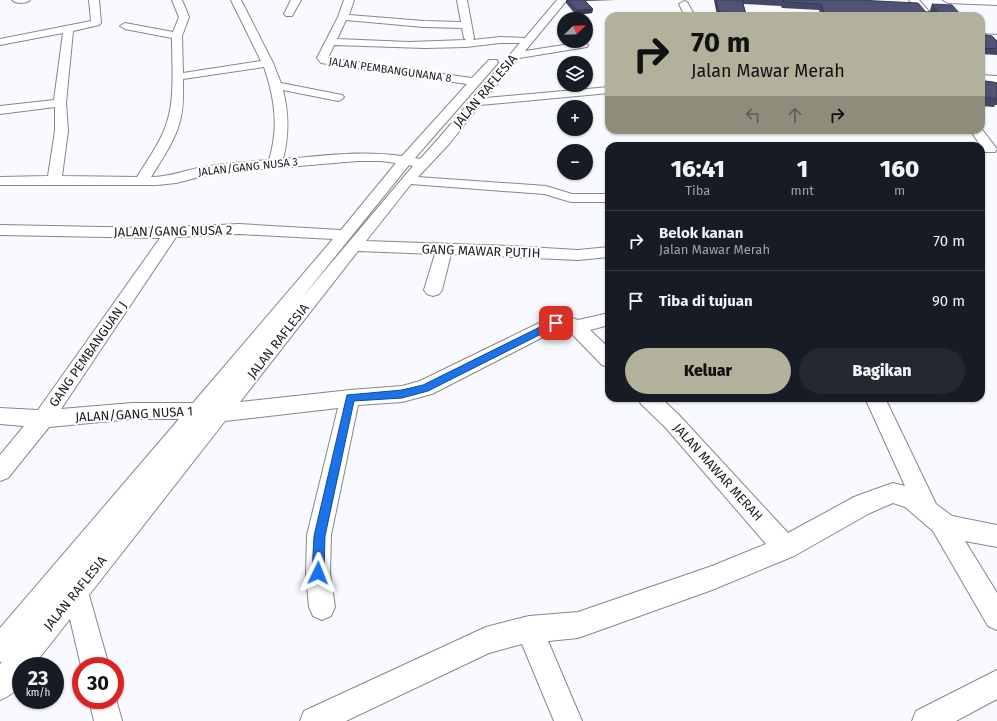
<!DOCTYPE html>
<html lang="id">
<meta charset="utf-8">
<style>
:root{--surface:#171b24;--page:#242831;--text:#f1f3f6;--muted:#9ea1a6;--line:#363941;--accent:#b2b19c}
body{margin:0;font-family:"Fira Sans",sans-serif;background:var(--page);color:var(--text);height:100vh;display:flex;flex-direction:column;font-size:15px;white-space:nowrap}
*{box-sizing:border-box;margin:0}
p{font-size:13px;color:var(--muted)}
.icon{flex:none;width:22px;height:22px;fill:none;stroke:currentColor;stroke-width:2;stroke-linecap:round;stroke-linejoin:round}
.map{position:relative;flex:1;overflow:hidden}
.drawer{position:absolute;left:605px;top:142px;width:380px;height:260px;display:flex;flex-direction:column;background:var(--surface);border-radius:12px;box-shadow:0 1px 3px #0004}
.drawer>*{flex:none}
.guide{position:absolute;left:605px;top:12px;width:380px;height:122px;border-radius:12px;box-shadow:0 1px 3px #0004;background:#b2b19c;color:#111;overflow:hidden}
.needle{width:26px;rotate:67deg}
.buttons{position:absolute;left:557px;top:12px;display:grid;gap:8px}
.buttons a{display:grid;place-items:center;width:36px;height:36px;border-radius:50%;background:var(--surface);box-shadow:0 1px 3px #0004;font-size:20px}
.speed{position:absolute;left:12px;top:657px;display:flex;gap:8px;font-size:20px;font-weight:700;text-align:center}
.speed>*{display:grid;place-content:center;width:52px;height:52px;border-radius:50%;background:var(--surface);box-shadow:0 1px 3px #0004;line-height:1}
.speed small{font-size:10px;font-weight:400}
.speed .limit{border:6px solid #d22;background:#fff;color:#111}
.pin{position:absolute;display:grid;place-items:center;width:34px;height:34px;color:#fff;margin:-17px;border-radius:8px;box-shadow:0 2px 6px #0006}
.me{position:absolute;width:44px;margin:-22px;rotate:2deg;stroke-linejoin:round;filter:drop-shadow(0 0 3px #0008)}
.turn{display:flex;align-items:center;gap:14px;height:84px;padding:0 20px;font-size:18px}
.turn .icon{width:52px;height:52px;stroke-width:2.5}
.turn b{display:block;font-size:28px;line-height:34px}
.lanes{display:flex;align-items:center;height:38px;padding:0 20px;background:#0003;justify-content:center;gap:20px;direction:ltr}
.lanes .off{opacity:.35}
.eta{display:flex;justify-content:space-evenly;align-items:center;height:68px;text-align:center}
.eta b{font-size:24px;font-weight:800;line-height:28px}
.primary-button{display:flex;gap:8px;margin-top:auto;padding:8px 20px}
.primary-button a{flex:1;height:46px;border-radius:24px;background:var(--accent);color:#111;font-size:16px;font-weight:800;line-height:46px;text-align:center}
.primary-button a+a{background:var(--page);color:var(--text)}
ul{padding:0;list-style:none}
li{display:flex;align-items:center;gap:12px;height:60px;padding:0 20px;border-top:1px solid var(--line)}
li div{flex:1}
li b{display:block;font-size:15px}
li em{font-style:normal}
.map>svg:first-child{display:block}
.lines{fill:none;stroke-linecap:round;stroke-linejoin:round}
.minor-casing{stroke:#86878f;stroke-width:2}
.major-casing{stroke:#86878f;stroke-width:2}
.minor{fill:#fff;fill-rule:evenodd}
.major{fill:#fff;fill-rule:evenodd}
.wall{fill:#454765}
.shaded-wall{fill:#383a53}
.building{fill:#505376;stroke:#383a53}
.route{fill:#1a73e8;stroke:#114b97}
.labels{text-anchor:middle;dominant-baseline:central;stroke-width:4;stroke-linejoin:round;paint-order:stroke}
.far-street-label{font-size:11px;fill:#202023;stroke:#fff}
.street-label{font-size:13px;fill:#202023;stroke:#fff}
</style>
<div class="map">
<svg width="997" height="721" viewBox="0 0 997 721">
<rect width="100%" height="100%" fill="#f9faff"/>
<g class="lines">
<g class="minor-casing">
<g id="minor">
<path d="M 12,0 L 30,0 C 26,4 16,4 12,0 Z"/>
<path d="M 89,0 L 99,0 L 101,23 L 99,25 L 73,31 L 66,103 L 68,131 L 62,176 L 137,177 C 148,159 161,142 167,122 C 175,100 172,62 172,38 L 125,29 L 120,26 L 125,23 L 173,32 L 179,17 L 172,0 L 182,0 L 189,17 L 182,36 L 183,73 L 261,61 L 231,0 L 241,0 L 273,63 L 281,83 L 342,95 L 344,97 L 342,99 L 338,101 L 283,90 C 289,114 289,136 283,159 C 323,156 362,150 402,156 L 467,84 L 321,63 L 317,58 L 338,17 L 344,0 L 354,0 L 349,15 L 424,21 L 461,22 L 457,0 L 467,0 L 474,38 L 473,40 L 500,37 L 525,38 L 557,0 L 567,0 L 525,51 L 583,42 L 588,45 L 587,47 L 519,58 L 486,98 L 609,87 L 609,93 L 480,105 L 449,144 L 418,177 L 546,186 L 572,194 L 609,194 L 609,202 L 571,202 L 544,194 L 411,184 L 366,241 L 510,246 L 578,250 L 609,247 L 609,257 L 578,260 L 451,254 L 442,290 L 439,294 L 433,296 L 427,294 L 424,290 L 435,254 L 358,251 L 240,402 L 350,390 L 402,386 L 420,381 L 539,323 L 564,315 L 578,320 L 609,313 L 609,325 L 590,330 L 609,348 L 609,367 L 602,365 L 570,332 L 563,328 L 551,333 L 432,394 L 402,402 L 358,405 L 331,535 L 330,573 L 335,607 L 331,616 L 322,620 L 313,616 L 309,607 L 306,573 L 307,535 L 338,408 L 225,421 L 89,595 L 109,666 L 81,666 L 70,619 L 33,666 L 21,666 C 21,684 18,693 0,700 L 0,664 L 2,662 L 0,662 L 0,628 L 179,419 L 132,419 L 49,427 L 8,478 L 0,481 L 0,455 L 24,426 L 0,424 L 0,408 L 38,410 L 160,238 L 0,235 L 0,225 L 154,228 L 239,224 L 341,230 L 396,163 L 381,161 L 358,161 L 215,173 L 176,183 L 157,185 L 0,185 L 0,177 L 48,176 L 55,131 L 55,107 L 0,114 L 0,106 L 54,100 L 63,33 L 0,45 L 0,39 L 91,21 ZM 346,20 L 424,27 L 462,28 L 464,38 L 466,40 L 409,42 L 337,39 ZM 500,43 L 520,43 L 439,138 L 420,159 L 415,158 L 497,64 L 498,62 L 497,60 L 489,60 L 472,78 L 328,58 L 334,45 L 425,48 L 466,47 ZM 264,67 C 275,99 279,128 269,160 C 247,162 225,163 203,167 C 185,170 170,177 151,177 C 162,159 175,141 180,121 C 184,107 183,93 183,79 ZM 409,165 L 413,166 L 300,300 ZM 239,234 L 333,239 L 193,403 L 132,403 L 61,409 L 176,237 Z"/>
<path d="M 291,0 L 301,0 L 292,16 L 286,16 L 284,14 Z"/>
<path d="M 909,0 L 919,0 L 933,16 L 923,16 Z"/>
<path d="M 684,1 L 687,2 L 695,16 L 685,16 L 679,4 Z"/>
<path d="M 981,34 L 997,35 L 997,41 L 981,40 Z"/>
<path d="M 981,75 L 997,76 L 997,82 L 981,81 Z"/>
<path d="M 981,128 L 997,149 L 995,152 L 985,152 L 970,130 L 981,130 Z"/>
<path d="M 638,398 L 661,398 L 679,415 L 788,533 L 854,497 L 873,490 L 893,483 L 905,486 L 865,398 L 885,398 L 936,504 L 952,516 L 997,525 L 997,547 L 965,541 L 997,593 L 997,630 L 988,626 L 933,531 L 905,507 L 893,503 L 870,513 L 794,556 L 712,590 L 578,638 L 548,641 L 582,721 L 554,721 L 522,644 L 489,653 L 346,721 L 300,721 L 304,711 L 486,627 L 529,616 L 578,612 L 712,566 L 766,544 L 665,427 L 641,404 Z"/>
<path d="M 997,670 L 997,699 L 956,721 L 912,721 L 916,711 Z"/>
<path d="M 115,695 L 122,721 L 94,721 L 89,700 L 115,700 Z"/>
</g>
</g>
<g class="major-casing">
<path id="major" d="M 943,0 L 997,0 L 997,5 L 948,3 Z"/>
</g>
<use href="#minor" class="minor"/>
<use href="#major" class="major"/>
</g>
<g class="wall">
<path d="M 566,0 L 616,0 L 586,1 L 593,9 L 592,13 L 576,15 L 566,3 Z"/>
<path d="M 714,0 L 857,0 L 926,12 L 931,12 L 930,10 L 932,4 L 962,16 L 821,16 L 819,10 L 782,8 L 781,6 L 743,4 L 746,14 L 746,16 L 717,16 Z"/>
<path d="M 981,34 L 997,41 L 997,55 L 981,54 Z"/>
<path d="M 981,78 L 985,81 L 997,83 L 997,105 L 995,105 L 994,107 L 981,106 Z"/>
</g>
<path class="shaded-wall" d="M 593,9 L 592,13 L 576,15 L 577,10 Z"/>
<g class="building">
<path d="M 567,0 L 584,0 L 593,9 L 577,10 Z"/>
<path d="M 716,0 L 742,0 L 746,14 L 719,12 Z"/>
<path d="M 782,0 L 857,0 L 918,3 L 926,12 L 937,11 L 932,4 L 952,5 L 962,16 L 834,16 L 834,15 L 825,15 L 821,4 L 784,2 L 783,0 Z"/>
<path d="M 981,34 L 992,36 L 997,41 L 997,49 L 981,48 Z"/>
<path d="M 981,78 L 982,78 L 985,81 L 993,82 L 995,83 L 997,83 L 997,99 L 981,97 Z"/>
</g>
<path class="route" d="M 556,319 L 560,323 L 559,325 L 428,391 L 402,398 L 354,401 L 325,536 L 324,573 L 323,577 L 318,579 L 314,577 L 312,573 L 314,536 L 347,395 L 402,390 L 423,385 Z"/>
<g class="labels">
<g class="far-street-label">
<text transform="translate(390 70) rotate(8)">JALAN PEMBANGUNANA 8</text>
<text transform="translate(248 167) rotate(-6)">JALAN/GANG NUSA 3</text>
</g>
<g class="street-label">
<text transform="translate(485 91) rotate(-50)">JALAN RAFLESIA</text>
<text transform="translate(173 231) rotate(-1)">JALAN/GANG NUSA 2</text>
<text transform="translate(481 251) rotate(2)">GANG MAWAR PUTIH</text>
<text transform="translate(278 341) rotate(-52)">JALAN RAFLESIA</text>
<text transform="translate(88 354) rotate(-55)">GANG PEMBANGUAN J</text>
<text transform="translate(134 414) rotate(-3)">JALAN/GANG NUSA 1</text>
<text transform="translate(718 472) rotate(48)">JALAN MAWAR MERAH</text>
<text transform="translate(75 593) rotate(-51)">JALAN RAFLESIA</text>
</g>
</g>
</svg>
<div class="buttons">
<a><svg class="needle" viewBox="-14 -14 28 28"><path d="M0-13l5 13h-10z" fill="#e53935"/><path d="M0 13l5-13h-10z" fill="#9ea1a6"/></svg></a>
<a><svg class="icon" aria-label="layers" viewBox="0 0 24 24"><path d="M12 4l9 5-9 5-9-5zM3 14l9 5 9-5"/></svg></a>
<a>+</a>
<a>−</a>
</div>
<div class="speed"><div>23<small>km/h</small></div><div class="limit">30</div></div>
<div class="pin" style="left:556px;top:323px;background:#d93025"><svg class="icon" aria-label="arrive" viewBox="0 0 24 24"><path d="M6 21V4h12l-3 4 3 4H6"/></svg></div>
<svg class="me" style="left:318px;top:573px" viewBox="-20 -20 40 40"><path d="M0-17L14 15 0 8-14 15z" fill="#1a73e8" stroke="#fff" stroke-width="4"/></svg>
<div class="guide">
<div class="turn"><svg class="icon" aria-label="right" viewBox="0 0 24 24"><path d="M7 20v-9h11M14 6l5 5-5 5"/></svg><div><b>70 m</b>Jalan Mawar Merah</div></div>
<div class="lanes"><svg class="icon off" aria-label="left" viewBox="0 0 24 24"><path d="M17 20v-9H6M10 6l-5 5 5 5"/></svg><svg class="icon off" aria-label="ahead" viewBox="0 0 24 24"><path d="M12 20V5M6 11l6-6 6 6"/></svg><svg class="icon" aria-label="right" viewBox="0 0 24 24"><path d="M7 20v-9h11M14 6l5 5-5 5"/></svg></div>
</div>
<section class="drawer">
<div class="eta">
<div><b>16:41</b><p>Tiba</p></div>
<div><b>1</b><p>mnt</p></div>
<div><b>160</b><p>m</p></div>
</div>
<ul>
<li><svg class="icon" aria-label="right" viewBox="0 0 24 24"><path d="M7 20v-9h11M14 6l5 5-5 5"/></svg><div><b>Belok kanan</b><p>Jalan Mawar Merah</p></div><em>70 m</em></li>
<li><svg class="icon" aria-label="arrive" viewBox="0 0 24 24"><path d="M6 21V4h12l-3 4 3 4H6"/></svg><div><b>Tiba di tujuan</b></div><em>90 m</em></li>
</ul>
<div class="primary-button"><a>Keluar</a><a>Bagikan</a></div>
</section>
</div>
